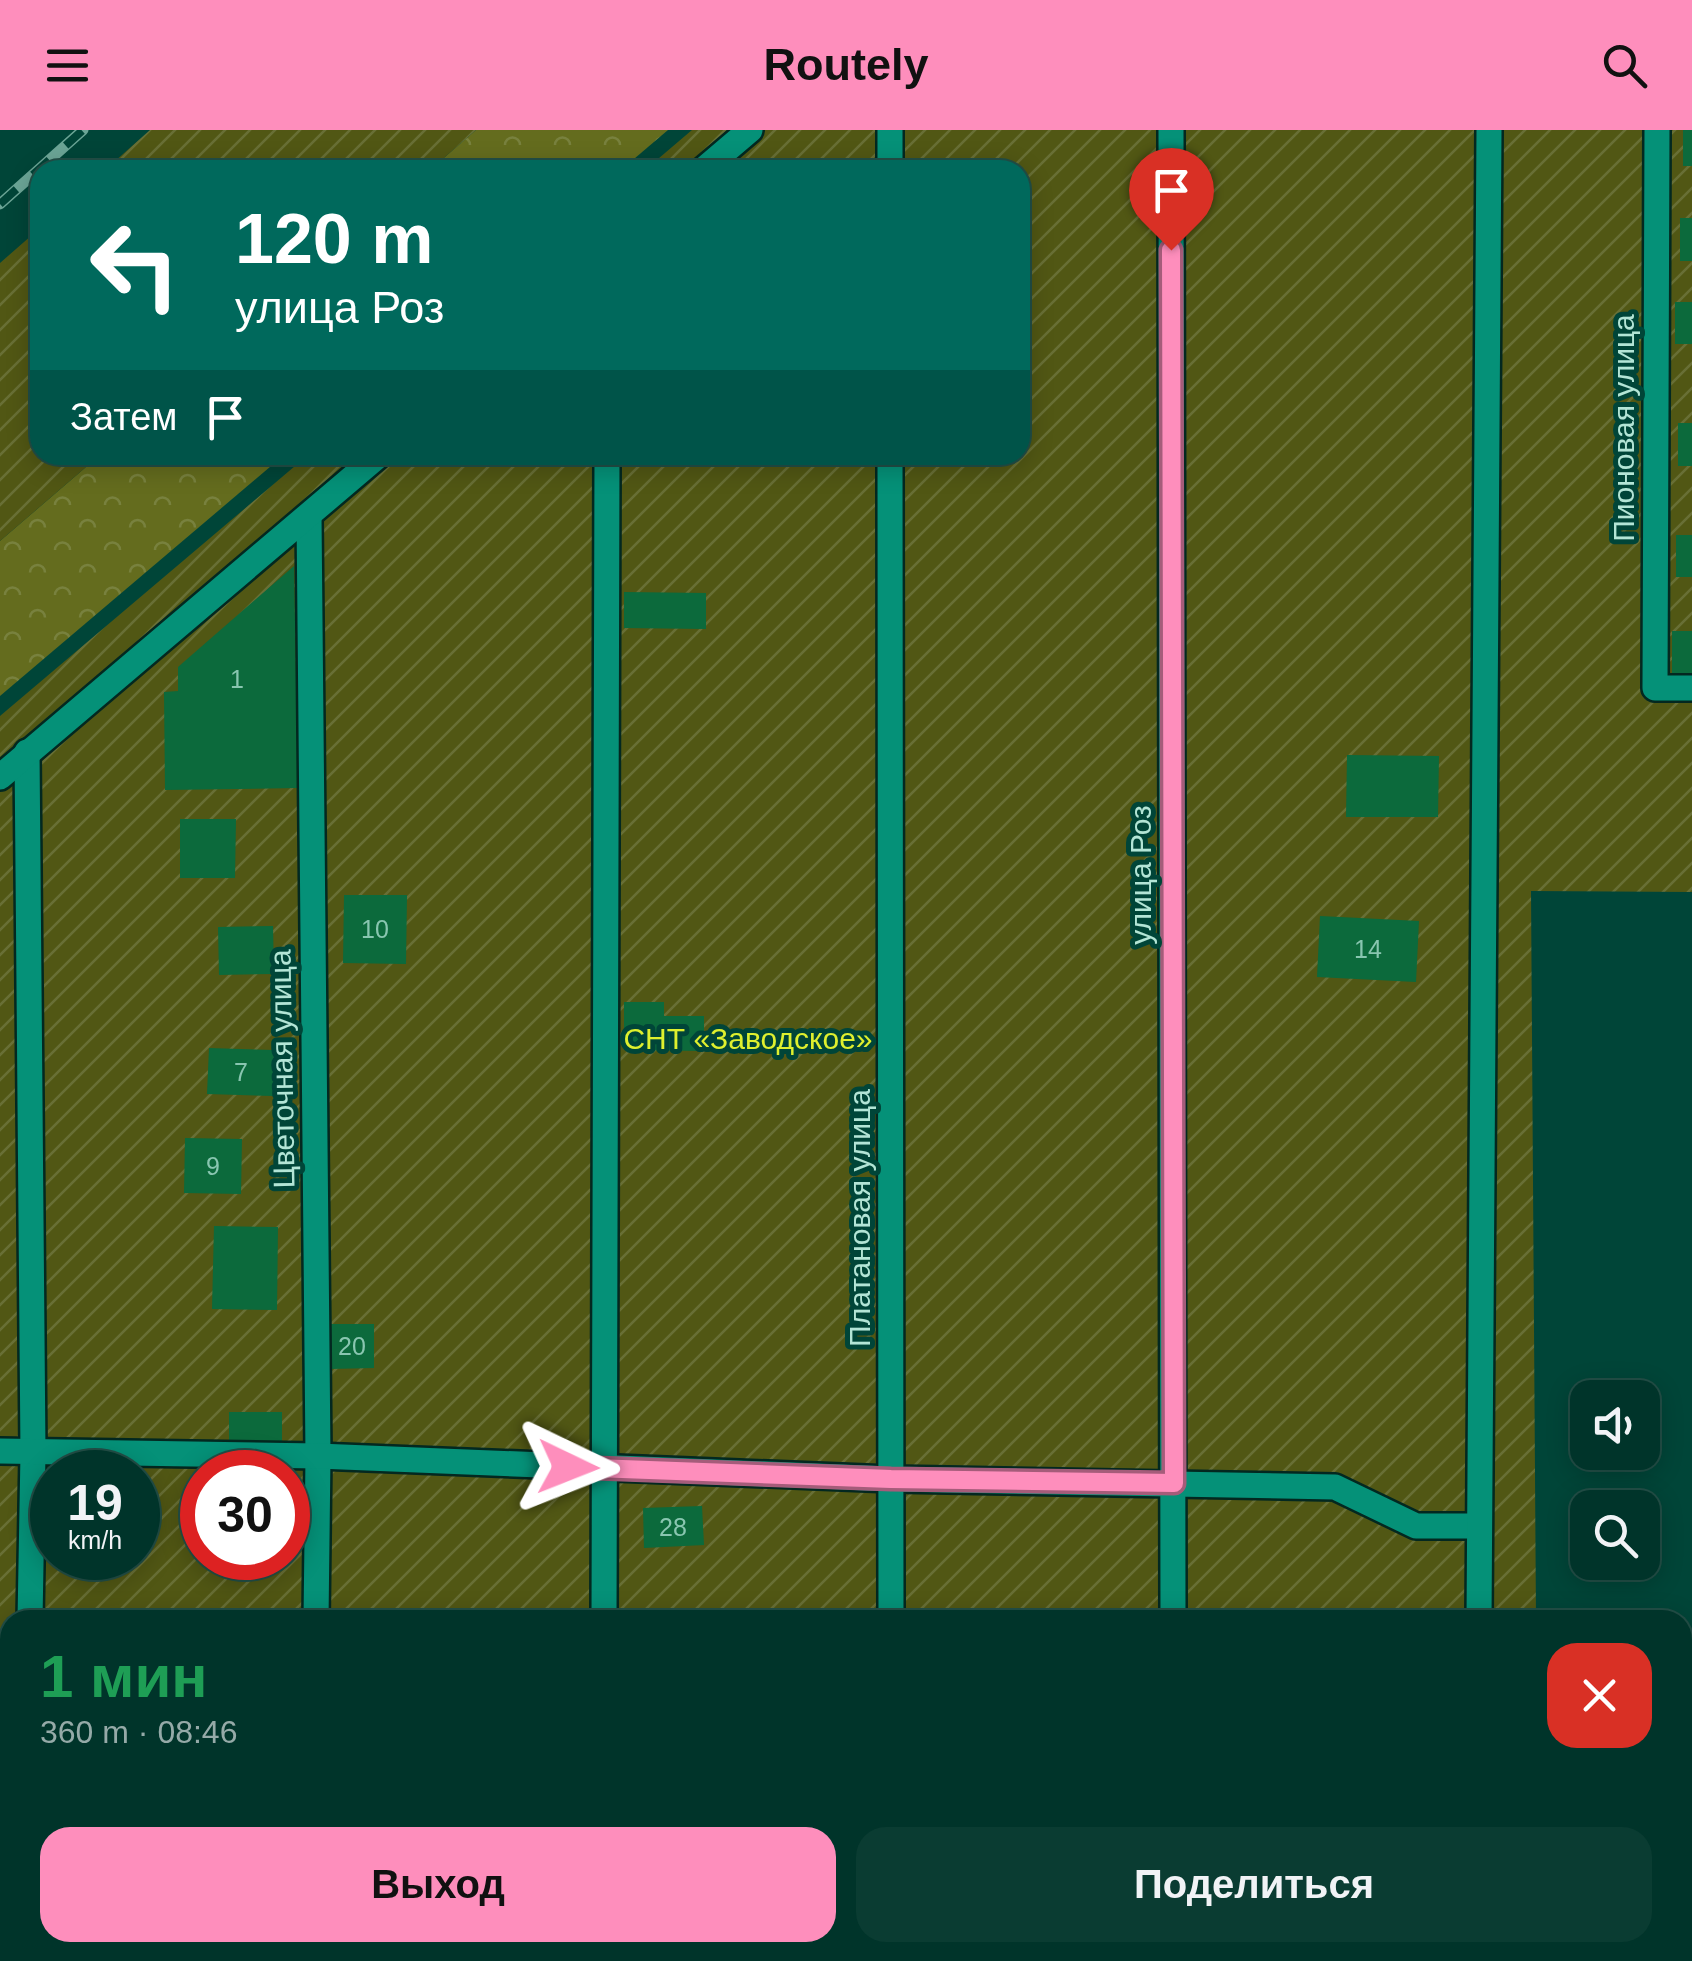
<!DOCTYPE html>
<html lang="ru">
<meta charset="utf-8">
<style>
:root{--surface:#00342a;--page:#0a3c32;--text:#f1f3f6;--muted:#95aaa8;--line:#224f47;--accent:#fe8ebc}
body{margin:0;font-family:Arial,sans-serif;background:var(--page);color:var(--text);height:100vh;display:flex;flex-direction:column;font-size:38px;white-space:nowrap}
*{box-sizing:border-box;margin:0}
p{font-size:32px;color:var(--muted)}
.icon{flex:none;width:55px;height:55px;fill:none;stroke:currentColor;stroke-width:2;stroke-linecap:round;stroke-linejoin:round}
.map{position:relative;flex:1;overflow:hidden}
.panel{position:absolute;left:0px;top:1480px;width:1692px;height:352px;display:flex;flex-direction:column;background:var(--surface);border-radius:30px 30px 0 0;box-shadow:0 5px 25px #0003,0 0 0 2px var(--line)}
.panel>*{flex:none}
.banner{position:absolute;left:30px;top:30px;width:1000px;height:305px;border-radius:30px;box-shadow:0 5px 25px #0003,0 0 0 2px var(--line);background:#00695c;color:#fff;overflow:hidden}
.buttons{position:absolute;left:1570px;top:1250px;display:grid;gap:20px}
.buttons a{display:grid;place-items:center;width:90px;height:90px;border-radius:20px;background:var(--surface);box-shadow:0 5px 25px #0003,0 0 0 2px var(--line);font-size:50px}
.speed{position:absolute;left:30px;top:1320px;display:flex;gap:20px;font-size:50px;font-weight:700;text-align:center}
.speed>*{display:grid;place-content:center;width:130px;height:130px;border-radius:50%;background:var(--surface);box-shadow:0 5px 25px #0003,0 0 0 2px var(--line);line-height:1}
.speed small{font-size:25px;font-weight:400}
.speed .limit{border:15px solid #d22;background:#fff;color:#111}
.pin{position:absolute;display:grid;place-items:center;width:85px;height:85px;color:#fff;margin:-102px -42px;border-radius:50% 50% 50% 0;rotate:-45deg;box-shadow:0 0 10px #0007}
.pin .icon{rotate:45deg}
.me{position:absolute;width:110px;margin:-55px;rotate:92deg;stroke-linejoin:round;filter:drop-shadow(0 0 8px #0008)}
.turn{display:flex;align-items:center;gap:35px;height:210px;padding:0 40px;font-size:45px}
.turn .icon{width:130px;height:130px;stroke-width:2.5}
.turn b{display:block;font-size:70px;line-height:85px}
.then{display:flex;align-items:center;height:95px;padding:0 40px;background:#0003;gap:20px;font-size:38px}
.round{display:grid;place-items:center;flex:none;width:105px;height:105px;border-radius:30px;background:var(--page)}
.summary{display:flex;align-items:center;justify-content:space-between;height:170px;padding:0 40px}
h1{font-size:60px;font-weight:600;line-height:75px;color:#1e9e55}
.button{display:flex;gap:20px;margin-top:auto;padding:20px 40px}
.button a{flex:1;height:115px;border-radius:30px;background:var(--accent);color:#111;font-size:40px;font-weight:600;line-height:115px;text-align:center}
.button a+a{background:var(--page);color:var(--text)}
header{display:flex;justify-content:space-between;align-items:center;height:130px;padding:0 40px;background:var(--accent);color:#111;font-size:45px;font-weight:600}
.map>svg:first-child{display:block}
.forest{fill:url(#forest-crowns)}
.garden{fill:url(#garden-furrows);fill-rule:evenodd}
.building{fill:#0c6a3c}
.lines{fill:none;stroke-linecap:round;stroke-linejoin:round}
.street-casing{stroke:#032820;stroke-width:30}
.secondary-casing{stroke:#032820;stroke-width:30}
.street{stroke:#059178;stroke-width:25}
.secondary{stroke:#059178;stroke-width:25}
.rail-casing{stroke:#6ba596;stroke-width:11}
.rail{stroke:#004538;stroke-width:8;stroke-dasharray:22;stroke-linecap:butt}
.route-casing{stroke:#a55c7a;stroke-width:25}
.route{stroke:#fe8ebc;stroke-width:18}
.labels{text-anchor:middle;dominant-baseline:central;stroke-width:10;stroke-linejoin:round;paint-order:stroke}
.number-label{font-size:25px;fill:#89c6b0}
.street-label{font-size:30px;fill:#b3e5d6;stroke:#004538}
.park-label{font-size:30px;fill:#dff02e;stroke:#004538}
</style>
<header><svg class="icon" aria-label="menu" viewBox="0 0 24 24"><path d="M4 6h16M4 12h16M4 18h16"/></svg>Routely<svg class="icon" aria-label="search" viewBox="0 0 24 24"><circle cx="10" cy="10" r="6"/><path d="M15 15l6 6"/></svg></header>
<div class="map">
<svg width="1692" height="1831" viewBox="0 0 1692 1831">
<defs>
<pattern id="forest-crowns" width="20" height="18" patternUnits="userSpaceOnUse" patternTransform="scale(2.5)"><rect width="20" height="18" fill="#646c1e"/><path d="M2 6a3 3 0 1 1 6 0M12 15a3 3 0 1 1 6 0" fill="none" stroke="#78813e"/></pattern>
<pattern id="garden-furrows" width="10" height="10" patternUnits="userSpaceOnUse" patternTransform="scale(2.5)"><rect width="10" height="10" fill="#515714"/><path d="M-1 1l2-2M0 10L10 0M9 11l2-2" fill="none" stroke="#686f35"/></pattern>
</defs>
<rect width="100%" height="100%" fill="#004538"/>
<g class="forest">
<path d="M 476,0 L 668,0 L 621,40 L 430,40 Z"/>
<path d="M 100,325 L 284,325 L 0,566 L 0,411 Z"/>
</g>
<g class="garden">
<path d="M 150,0 L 476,0 L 430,40 L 105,40 Z"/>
<path d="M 692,0 L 1692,0 L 1692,762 L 1531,761 L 1536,1490 L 10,1490 L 10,1822 L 1539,1822 L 1539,1831 L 0,1831 L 0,586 L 308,325 L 1020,325 L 1020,40 L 645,40 ZM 52,1342 L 138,1342 L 138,1428 L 52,1428 ZM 202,1342 L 288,1342 L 288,1428 L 202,1428 Z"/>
<path d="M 40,98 L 40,325 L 100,325 L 0,411 L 0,133 Z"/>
</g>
<g class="building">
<rect x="1683" y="0" width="9" height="36"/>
<rect x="1680" y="88" width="12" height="43"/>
<rect x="1675" y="172" width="17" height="42"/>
<rect x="1678" y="293" width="14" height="43"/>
<rect x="1676" y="405" width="16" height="42"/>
<path d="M 294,436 L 298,658 L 165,660 L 164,562 L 178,561 L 178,537 Z"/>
<path d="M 624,462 L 706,463 L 706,499 L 624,498 Z"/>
<rect x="1672" y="501" width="20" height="42"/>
<path d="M 1347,625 L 1439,626 L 1438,687 L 1346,687 Z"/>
<path d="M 180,689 L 236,689 L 235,748 L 180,748 Z"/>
<path d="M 344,765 L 407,765 L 406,834 L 343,833 Z"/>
<path d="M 1320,786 L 1419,791 L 1416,852 L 1317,847 Z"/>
<path d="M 273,796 L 274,844 L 219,845 L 218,797 Z"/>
<path d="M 624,872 L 664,872 L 664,886 L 704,886 L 704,921 L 624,920 Z"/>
<path d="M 209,918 L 274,920 L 273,966 L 207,964 Z"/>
<path d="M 185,1008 L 242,1009 L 241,1064 L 184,1063 Z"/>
<path d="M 214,1096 L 278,1097 L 277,1180 L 212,1179 Z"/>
<path d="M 330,1194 L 374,1194 L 374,1238 L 330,1239 Z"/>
<path d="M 229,1282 L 282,1282 L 282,1317 L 229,1316 Z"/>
<path d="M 702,1376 L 704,1415 L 644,1418 L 643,1378 Z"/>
<path d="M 1221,1822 L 1273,1822 L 1272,1831 L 1221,1831 Z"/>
</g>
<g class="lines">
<g class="street-casing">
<g id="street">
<path d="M 890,0 L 890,40"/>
<path d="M 1171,0 L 1173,1490"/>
<path d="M 1657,0 L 1655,558 L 1692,558"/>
<path d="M 703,40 L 750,0"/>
<path d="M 890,325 L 891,1490"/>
<path d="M 309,387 L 318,1326 L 316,1490"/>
<path d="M 27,622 L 33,1323 L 30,1490"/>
<path d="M 0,647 L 379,325"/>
<path d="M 0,1321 L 318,1326 L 891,1349 L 1335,1357 L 1416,1396 L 1479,1396"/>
<path d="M 604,1490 L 607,325"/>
<path d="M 889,1831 L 889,1822"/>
<path d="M 1171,1831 L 1171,1822"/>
</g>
</g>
<g class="secondary-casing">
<g id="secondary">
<path d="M 1479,1490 L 1489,0"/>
<path d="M 1480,1822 L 1480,1831"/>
</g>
</g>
<use href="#street" class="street"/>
<use href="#secondary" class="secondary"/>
<g class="rail-casing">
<path id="rail" d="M 0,74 L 83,0"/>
</g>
<use href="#rail" class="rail"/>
</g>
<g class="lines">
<g class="route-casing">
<path id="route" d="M 568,1337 L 891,1349 L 1174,1353 L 1171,120"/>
</g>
<use href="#route" class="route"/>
</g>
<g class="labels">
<g class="number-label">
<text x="237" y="549">1</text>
<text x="375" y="799">10</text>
<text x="1368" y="819">14</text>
<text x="241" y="942">7</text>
<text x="213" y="1036">9</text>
<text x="352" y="1216">20</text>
<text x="673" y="1397">28</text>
</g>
<g class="street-label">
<text transform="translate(1623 298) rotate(-90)">Пионовая улица</text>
<text transform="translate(1140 745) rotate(-90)">улица Роз</text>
<text transform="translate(282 939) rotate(-91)">Цветочная улица</text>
<text transform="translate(859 1088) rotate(-90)">Платановая улица</text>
</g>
<g class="park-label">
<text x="748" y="908">СНТ «Заводское»</text>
</g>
</g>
</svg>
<div class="buttons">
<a><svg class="icon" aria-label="sound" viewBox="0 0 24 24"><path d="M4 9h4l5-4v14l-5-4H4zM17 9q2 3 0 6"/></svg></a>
<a><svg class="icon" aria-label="search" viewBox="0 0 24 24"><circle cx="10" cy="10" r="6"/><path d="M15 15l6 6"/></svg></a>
</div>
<div class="speed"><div>19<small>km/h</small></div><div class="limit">30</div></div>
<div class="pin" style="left:1171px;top:120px;background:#d93025"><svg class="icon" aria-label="arrive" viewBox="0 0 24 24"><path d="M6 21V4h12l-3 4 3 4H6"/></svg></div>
<svg class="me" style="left:568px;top:1337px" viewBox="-20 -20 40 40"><path d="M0-17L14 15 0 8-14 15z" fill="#fe8ebc" stroke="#fff" stroke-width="4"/></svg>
<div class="banner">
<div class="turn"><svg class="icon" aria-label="left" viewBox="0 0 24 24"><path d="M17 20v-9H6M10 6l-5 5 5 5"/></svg><div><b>120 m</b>улица Роз</div></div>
<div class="then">Затем<svg class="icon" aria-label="arrive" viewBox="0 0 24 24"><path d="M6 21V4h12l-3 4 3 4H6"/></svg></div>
</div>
<section class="panel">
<div class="summary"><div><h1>1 мин</h1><p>360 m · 08:46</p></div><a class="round" style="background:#d93025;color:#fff"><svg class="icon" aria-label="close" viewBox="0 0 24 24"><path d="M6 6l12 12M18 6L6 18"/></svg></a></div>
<div class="button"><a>Выход</a><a>Поделиться</a></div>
</section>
</div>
